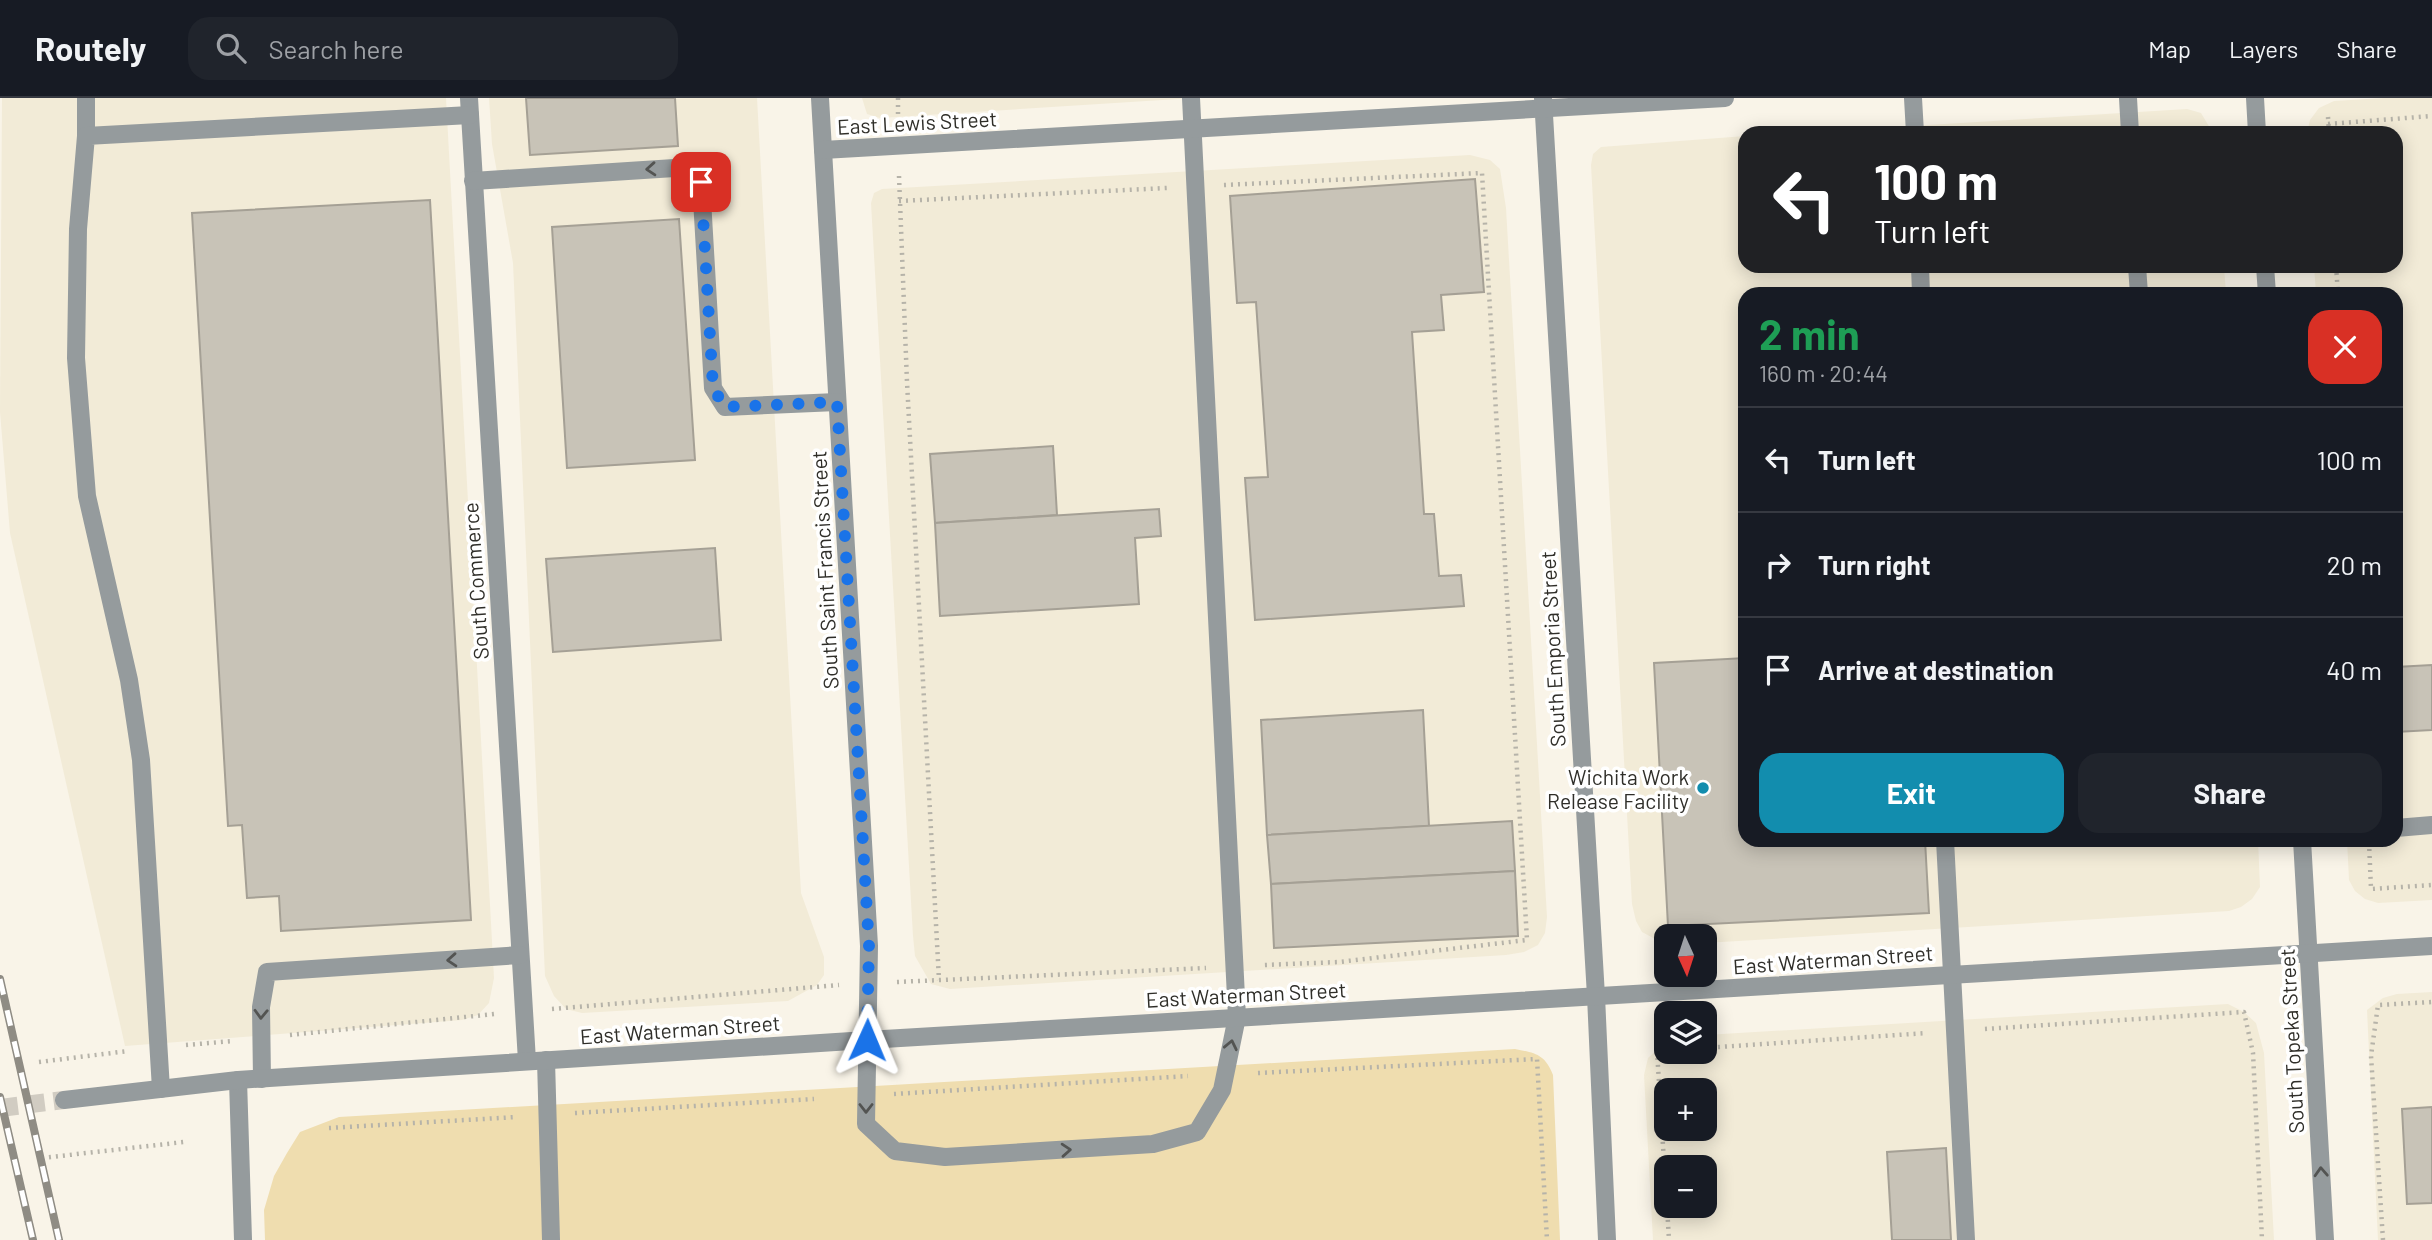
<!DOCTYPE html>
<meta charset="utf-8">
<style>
:root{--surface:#171b24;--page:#20242c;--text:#f1f3f6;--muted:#9ea1a6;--line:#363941;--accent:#128dae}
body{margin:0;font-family:Barlow,sans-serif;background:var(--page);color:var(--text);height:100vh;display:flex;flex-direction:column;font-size:26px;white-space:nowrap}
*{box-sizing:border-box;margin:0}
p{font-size:23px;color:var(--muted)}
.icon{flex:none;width:38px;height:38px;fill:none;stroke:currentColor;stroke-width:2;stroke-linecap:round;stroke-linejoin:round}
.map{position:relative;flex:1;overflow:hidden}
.drawer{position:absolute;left:1738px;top:189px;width:665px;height:560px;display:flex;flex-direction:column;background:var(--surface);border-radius:21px;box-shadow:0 4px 18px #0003}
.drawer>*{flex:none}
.top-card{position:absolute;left:1738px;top:28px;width:665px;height:147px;border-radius:21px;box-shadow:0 4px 18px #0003;background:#202124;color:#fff;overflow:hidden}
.needle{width:46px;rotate:177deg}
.buttons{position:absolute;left:1654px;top:826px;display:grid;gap:14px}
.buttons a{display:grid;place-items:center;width:63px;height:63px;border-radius:14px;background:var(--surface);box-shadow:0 4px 18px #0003;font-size:35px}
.pin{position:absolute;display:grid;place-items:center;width:60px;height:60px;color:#fff;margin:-30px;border-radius:14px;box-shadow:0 4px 10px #0006}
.me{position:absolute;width:77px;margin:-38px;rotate:1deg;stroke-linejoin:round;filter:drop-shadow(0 0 5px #0008)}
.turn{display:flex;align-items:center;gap:24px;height:147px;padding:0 21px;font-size:32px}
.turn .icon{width:91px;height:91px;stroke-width:2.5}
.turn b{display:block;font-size:49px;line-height:60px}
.round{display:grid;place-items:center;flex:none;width:74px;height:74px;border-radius:21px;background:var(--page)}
.head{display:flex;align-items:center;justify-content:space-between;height:119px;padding:0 21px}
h1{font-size:42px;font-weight:700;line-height:52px;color:#1e9e55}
.cta{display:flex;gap:14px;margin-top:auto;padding:14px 21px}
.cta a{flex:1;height:80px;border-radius:21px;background:var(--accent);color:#fff;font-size:28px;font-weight:700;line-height:80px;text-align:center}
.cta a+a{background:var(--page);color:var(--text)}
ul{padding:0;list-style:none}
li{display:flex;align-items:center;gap:21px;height:105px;padding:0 21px;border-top:2px solid var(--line)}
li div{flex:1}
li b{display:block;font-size:26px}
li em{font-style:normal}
header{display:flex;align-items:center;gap:42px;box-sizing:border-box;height:98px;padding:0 35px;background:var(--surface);border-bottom:2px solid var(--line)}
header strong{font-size:33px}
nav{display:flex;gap:38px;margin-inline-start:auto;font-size:24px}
.search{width:490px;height:63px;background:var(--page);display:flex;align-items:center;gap:18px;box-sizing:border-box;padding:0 24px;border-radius:21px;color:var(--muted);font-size:26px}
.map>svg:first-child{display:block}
.built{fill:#f2ebd7;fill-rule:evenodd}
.green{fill:#efddaf}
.building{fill:#c8c3b7;stroke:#a5a095;stroke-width:2}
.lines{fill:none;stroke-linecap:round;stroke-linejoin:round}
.minor-tunnel{stroke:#d1ccc2;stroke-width:18;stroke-dasharray:18 9;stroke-linecap:butt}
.path{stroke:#b6b3a9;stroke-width:4.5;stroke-dasharray:2 5;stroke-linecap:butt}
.minor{stroke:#959b9d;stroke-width:18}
.rail-casing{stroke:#8f8c84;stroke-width:8}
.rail{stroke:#fff;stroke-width:5;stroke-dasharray:16;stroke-linecap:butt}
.oneway{stroke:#535452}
.route{stroke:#1a73e8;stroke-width:12;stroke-dasharray:0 21.6}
.poi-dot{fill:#128dae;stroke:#fff;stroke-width:2.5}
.labels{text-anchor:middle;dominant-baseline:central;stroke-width:7;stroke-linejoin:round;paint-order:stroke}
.street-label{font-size:21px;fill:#2f2e29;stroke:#fff}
.poi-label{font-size:21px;fill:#2f2e29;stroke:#fff;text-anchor:end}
</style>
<header>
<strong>Routely</strong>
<div class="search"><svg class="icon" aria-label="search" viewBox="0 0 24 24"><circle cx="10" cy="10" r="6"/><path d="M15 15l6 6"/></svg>Search here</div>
<nav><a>Map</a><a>Layers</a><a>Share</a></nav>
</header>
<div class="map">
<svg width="2432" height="1142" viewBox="0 0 2432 1142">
<rect width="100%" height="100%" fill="#f9f4e8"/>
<g class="built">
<path d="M 2,0 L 446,0 L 494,880 L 489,905 L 478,917 L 462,922 L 125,948 L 10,435 L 0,314 Z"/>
<path d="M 489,0 L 757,0 L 801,795 L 824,859 L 824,877 L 817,887 L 788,903 L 582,915 L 566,911 L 554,898 L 545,878 L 513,165 L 492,46 Z"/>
<path d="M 862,0 L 1194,0 L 880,20 L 867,16 Z"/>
<path d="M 2384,0 L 2432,0 L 2432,802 L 2378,805 L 2365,801 L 2355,793 L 2349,782 L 2347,742 L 2396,742 L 2396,196 L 2316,196 L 2314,168 L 2396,168 L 2396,35 L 2307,35 L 2310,22 L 2319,10 L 2334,3 Z"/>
<path d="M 2187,11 L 2201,15 L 2213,35 L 1797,35 Z"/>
<path d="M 1745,38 L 1745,168 L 2224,168 L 2226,196 L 1745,196 L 1745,742 L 2258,742 L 2260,789 L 2252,801 L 2241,809 L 2229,813 L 1705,845 L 1704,838 L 1666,838 L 1666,847 L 1642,834 L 1636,823 L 1632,806 L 1591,67 L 1593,56 L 1601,49 Z"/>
<path d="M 1470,57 L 1490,62 L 1500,71 L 1506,110 L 1547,819 L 1545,835 L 1538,847 L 1524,854 L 1506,857 L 950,891 L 931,886 L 915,858 L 913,838 L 871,105 L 874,95 L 882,91 Z"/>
<path d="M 2432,894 L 2432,1142 L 2378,1142 L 2367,912 L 2383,900 L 2397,896 Z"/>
<path d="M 2228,906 L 2244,914 L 2256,925 L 2264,955 L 2274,1142 L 1653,1142 L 1644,977 L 1648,960 L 1666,944 L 1666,954 L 1704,954 L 1705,937 ZM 1666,992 L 1704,992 L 1704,1031 L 1666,1031 ZM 1666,1069 L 1704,1069 L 1704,1108 L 1666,1108 Z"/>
</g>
<path class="green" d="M 1515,951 C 1535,955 1545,956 1553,977 L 1560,1142 L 265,1142 L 264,1112 L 274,1078 L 287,1055 L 300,1034 L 339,1019 Z"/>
<g class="building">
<path d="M 526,0 L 675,0 L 678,48 L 530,57 Z"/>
<path d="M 1475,81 L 1484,194 L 1441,197 L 1444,232 L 1412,234 L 1424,416 L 1434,416 L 1439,478 L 1461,477 L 1464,508 L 1255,522 L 1245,380 L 1268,379 L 1256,204 L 1237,205 L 1230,98 Z"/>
<path d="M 430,102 L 471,822 L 281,833 L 279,798 L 247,800 L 242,727 L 228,728 L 192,115 Z"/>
<path d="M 679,121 L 695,362 L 567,370 L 552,129 Z"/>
<path d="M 1053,348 L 1057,417 L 935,425 L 930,356 Z"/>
<path d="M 1159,411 L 1161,438 L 1135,440 L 1139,506 L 940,518 L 935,425 Z"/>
<path d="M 715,450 L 721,542 L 553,554 L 546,461 Z"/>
<path d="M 1745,560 L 1745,742 L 1925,742 L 1929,815 L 1668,828 L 1654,565 Z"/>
<path d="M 2432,567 L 2432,632 L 2396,634 L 2396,569 Z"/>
<path d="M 1423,612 L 1429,728 L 1267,737 L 1261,622 Z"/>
<path d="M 1512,723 L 1515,773 L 1271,786 L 1267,737 Z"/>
<path d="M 1515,773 L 1518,838 L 1274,850 L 1271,786 Z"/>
<path d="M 2432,1009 L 2432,1105 L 2407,1106 L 2402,1011 Z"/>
<path d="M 1946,1050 L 1951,1142 L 1892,1142 L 1887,1054 Z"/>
</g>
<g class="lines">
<path class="minor-tunnel" d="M 0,1010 L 64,1002"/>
<g class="path">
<path d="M 898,0 L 898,20"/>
<path d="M 2328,19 L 2329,35"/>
<path d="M 2328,26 L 2432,18"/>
<path d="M 899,78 L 907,284 L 939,882"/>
<path d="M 1224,87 L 1482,75 L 1527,842 L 1339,864 L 1264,867"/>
<path d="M 899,103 L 1167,90"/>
<path d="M 2336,168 L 2338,196"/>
<path d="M 2369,744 L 2371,791 L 2432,787"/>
<path d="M 897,884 L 1206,870"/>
<path d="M 552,911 L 839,887"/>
<path d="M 1985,931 L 2244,914 L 2253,955 L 2262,1142"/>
<path d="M 290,937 L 494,916"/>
<path d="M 186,947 L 233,943"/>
<path d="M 1704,950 L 1927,935"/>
<path d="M 1657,953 L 1666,1095"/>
<path d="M 39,964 L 128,953"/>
<path d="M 1258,975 L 1537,961 L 1547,1142"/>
<path d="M 894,996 L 1188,978"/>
<path d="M 575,1015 L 814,1001"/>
<path d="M 329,1030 L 517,1019"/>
<path d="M 42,1060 L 184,1044"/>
<path d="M 1667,1108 L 1669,1142"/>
<path d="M 2383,1142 L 2371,958 L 2378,907 L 2432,904"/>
</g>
<g class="minor">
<path d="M 86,0 L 86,38"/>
<path d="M 469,0 L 527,963"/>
<path d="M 820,0 L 869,848 L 866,1026 L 895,1053 L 945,1059 L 1153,1046 L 1197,1034 L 1222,992 L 1237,919 L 1191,0"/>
<path d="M 1543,0 L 1596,898 L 1607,1142"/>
<path d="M 1913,0 L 1915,35"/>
<path d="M 2128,0 L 2130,35"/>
<path d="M 2255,0 L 2257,35"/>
<path d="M 823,52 L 1725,0"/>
<path d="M 473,83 L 690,69 L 701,84 L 713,290 L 725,309 L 837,304"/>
<path d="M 1920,168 L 1921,196"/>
<path d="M 2137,168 L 2139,196"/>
<path d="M 2265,168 L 2267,196"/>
<path d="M 2396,730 L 2432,727"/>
<path d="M 1945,742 L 1966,1142"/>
<path d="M 2302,742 L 2325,1142"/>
<path d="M 546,962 L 551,1142"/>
<path d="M 262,981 L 261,909 L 267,874 L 520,857"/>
<path d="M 238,982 L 243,1142"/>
<path d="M 161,991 L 141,662 L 129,582 L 87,398 L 76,260 L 78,131 L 86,38 L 470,17"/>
<path d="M 64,1002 L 238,982 L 867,942 L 2432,848"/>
</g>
<g class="rail-casing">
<g id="rail">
<path d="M 0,881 L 59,1142"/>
<path d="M 0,999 L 33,1142"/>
</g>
</g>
<use href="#rail" class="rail"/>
</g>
<defs><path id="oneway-chevron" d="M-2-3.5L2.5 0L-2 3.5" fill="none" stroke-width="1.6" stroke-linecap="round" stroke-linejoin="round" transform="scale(1.75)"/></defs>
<g class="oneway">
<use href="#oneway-chevron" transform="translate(651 71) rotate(176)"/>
<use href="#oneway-chevron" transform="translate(452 862) rotate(176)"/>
<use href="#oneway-chevron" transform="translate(261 916) rotate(92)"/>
<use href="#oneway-chevron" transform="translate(1231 947) rotate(-78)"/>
<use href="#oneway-chevron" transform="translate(866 1010) rotate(90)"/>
<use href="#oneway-chevron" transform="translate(1066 1052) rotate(-4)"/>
<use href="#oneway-chevron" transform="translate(2321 1074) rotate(-93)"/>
</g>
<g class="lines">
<path class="route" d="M 701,84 L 713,290 L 725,309 L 837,304 L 869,848 L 867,942"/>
</g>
<circle class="poi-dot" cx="1703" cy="690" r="7"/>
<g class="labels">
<g class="street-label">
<text transform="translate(917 24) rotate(-3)">East Lewis Street</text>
<text transform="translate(824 472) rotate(-93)">South Saint Francis Street</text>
<text transform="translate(475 483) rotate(-94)">South Commerce</text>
<text transform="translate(1552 551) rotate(-93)">South Emporia Street</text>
<text transform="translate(1833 861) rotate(-4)">East Waterman Street</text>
<text transform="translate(1246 896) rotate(-3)">East Waterman Street</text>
<text transform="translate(680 931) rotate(-4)">East Waterman Street</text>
<text transform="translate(2291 943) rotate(-93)">South Topeka Street</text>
</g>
<g class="poi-label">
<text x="1689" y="678">Wichita Work<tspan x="1689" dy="24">Release Facility</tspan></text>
</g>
</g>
</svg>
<div class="buttons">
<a><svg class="needle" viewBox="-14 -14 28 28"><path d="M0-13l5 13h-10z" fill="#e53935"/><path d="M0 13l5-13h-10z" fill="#9ea1a6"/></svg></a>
<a><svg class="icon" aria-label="layers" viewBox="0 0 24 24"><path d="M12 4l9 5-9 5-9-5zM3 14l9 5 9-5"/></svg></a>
<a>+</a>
<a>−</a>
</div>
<div class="pin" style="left:701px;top:84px;background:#d93025"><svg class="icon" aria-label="arrive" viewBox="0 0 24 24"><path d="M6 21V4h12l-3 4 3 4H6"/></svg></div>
<svg class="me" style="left:867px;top:942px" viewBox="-20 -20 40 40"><path d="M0-17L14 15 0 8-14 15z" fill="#1a73e8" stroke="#fff" stroke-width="4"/></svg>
<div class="top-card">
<div class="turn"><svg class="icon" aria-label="left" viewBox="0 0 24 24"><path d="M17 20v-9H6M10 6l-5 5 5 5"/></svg><div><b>100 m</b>Turn left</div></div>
</div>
<section class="drawer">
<div class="head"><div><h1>2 min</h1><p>160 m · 20:44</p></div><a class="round" style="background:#d93025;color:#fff"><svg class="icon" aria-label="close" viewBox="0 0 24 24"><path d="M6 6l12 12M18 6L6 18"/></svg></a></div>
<ul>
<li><svg class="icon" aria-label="left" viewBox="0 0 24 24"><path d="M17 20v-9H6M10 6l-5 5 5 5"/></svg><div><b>Turn left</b></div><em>100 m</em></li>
<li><svg class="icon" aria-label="right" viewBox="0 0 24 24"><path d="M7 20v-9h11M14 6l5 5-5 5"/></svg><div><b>Turn right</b></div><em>20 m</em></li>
<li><svg class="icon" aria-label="arrive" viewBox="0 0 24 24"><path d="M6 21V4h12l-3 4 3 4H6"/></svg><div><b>Arrive at destination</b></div><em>40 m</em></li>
</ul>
<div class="cta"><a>Exit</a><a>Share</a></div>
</section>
</div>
